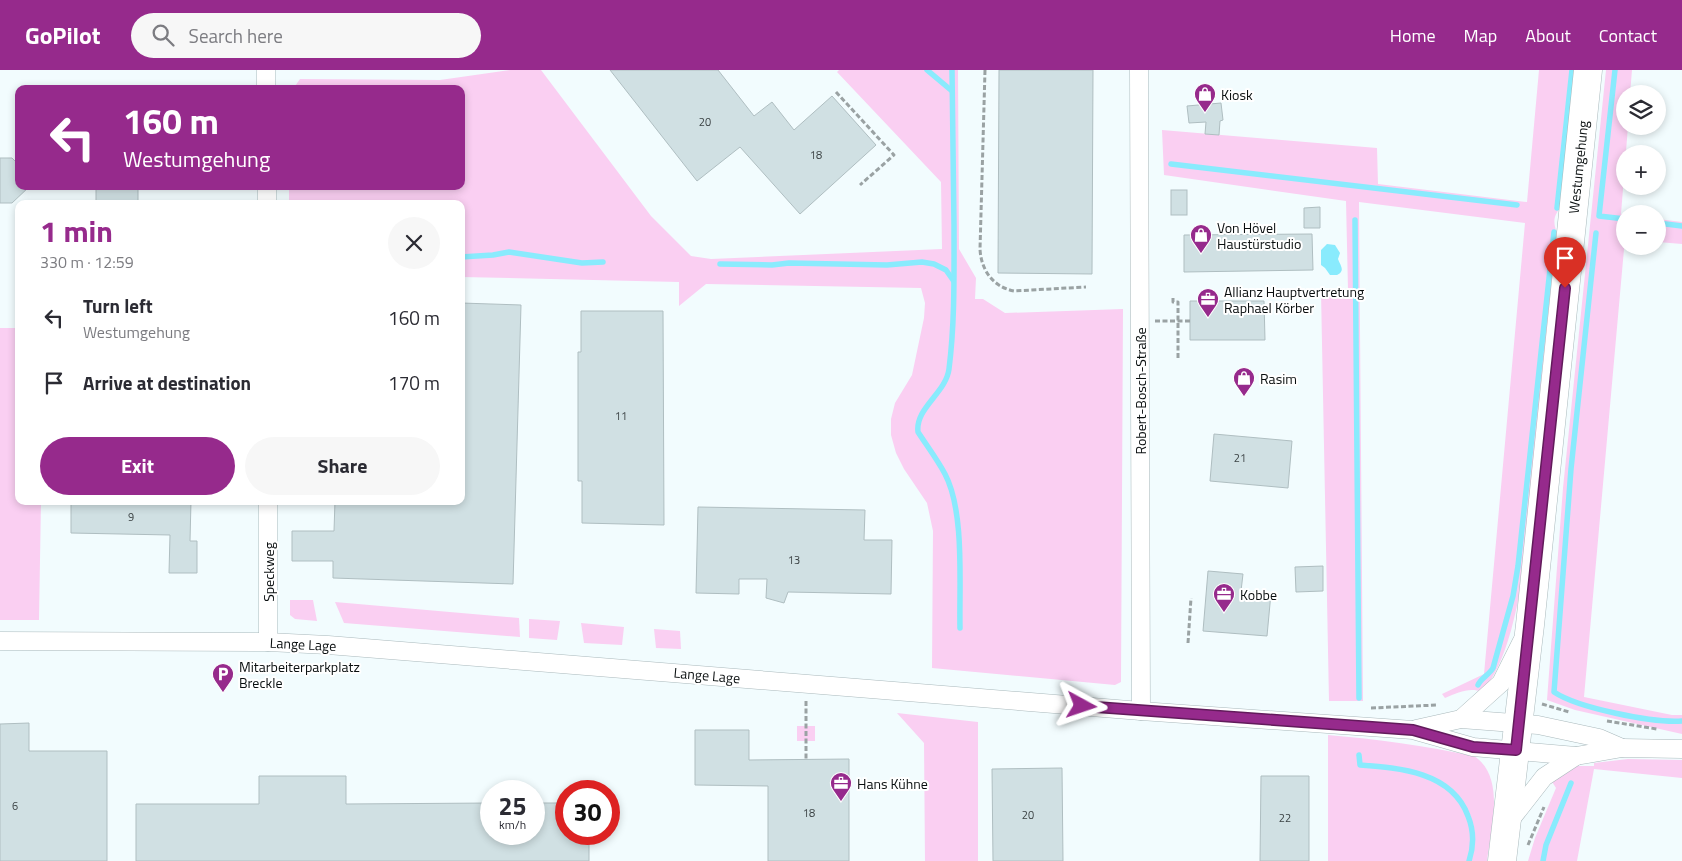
<!DOCTYPE html>
<meta charset="utf-8">
<style>
:root{--surface:#fff;--page:#f7f7f7;--text:#2b2b33;--muted:#7c7c81;--accent:#962a8c}
body{margin:0;font-family:"Titillium Web",sans-serif;background:var(--page);color:var(--text);height:100vh;display:flex;flex-direction:column;font-size:19px;white-space:nowrap}
*{box-sizing:border-box;margin:0}
p{font-size:16px;color:var(--muted)}
.icon{flex:none;width:28px;height:28px;fill:none;stroke:currentColor;stroke-width:2;stroke-linecap:round;stroke-linejoin:round}
.map{position:relative;flex:1;overflow:hidden}
.details{position:absolute;left:15px;top:130px;width:450px;height:305px;display:flex;flex-direction:column;background:var(--surface);border-radius:10px;box-shadow:0 2px 8px #0003}
.details>*{flex:none}
.guide{position:absolute;left:15px;top:15px;width:450px;height:105px;border-radius:10px;box-shadow:0 2px 8px #0003;background:#962a8c;color:#fff;overflow:hidden}
.buttons{position:absolute;left:1616px;top:15px;display:grid;gap:10px}
.buttons a{display:grid;place-items:center;width:50px;height:50px;border-radius:50%;background:var(--surface);box-shadow:0 2px 8px #0003;font-size:25px}
.speed{position:absolute;left:480px;top:710px;display:flex;gap:10px;font-size:25px;font-weight:700;text-align:center}
.speed>*{display:grid;place-content:center;width:65px;height:65px;border-radius:50%;background:var(--surface);box-shadow:0 2px 8px #0003;line-height:1}
.speed small{font-size:12px;font-weight:400}
.speed .limit{border:8px solid #d22;background:#fff;color:#111}
.pin{position:absolute;display:grid;place-items:center;width:42px;height:42px;color:#fff;margin:-51px -21px;border-radius:50% 50% 50% 0;rotate:-45deg;box-shadow:0 0 5px #0007}
.pin .icon{rotate:45deg}
.me{position:absolute;width:55px;margin:-28px;rotate:95deg;stroke-linejoin:round;filter:drop-shadow(0 0 4px #0008)}
.turn{display:flex;align-items:center;gap:18px;height:105px;padding:0 25px;font-size:22px}
.turn .icon{width:65px;height:65px;stroke-width:2.5}
.turn b{display:block;font-size:35px;line-height:42px}
.round{display:grid;place-items:center;flex:none;width:52px;height:52px;border-radius:26px;background:var(--page)}
.overview{display:flex;align-items:center;justify-content:space-between;height:85px;padding:0 25px}
h1{font-size:30px;font-weight:700;line-height:38px;color:var(--accent)}
.cta{display:flex;gap:10px;margin-top:auto;padding:10px 25px}
.cta a{flex:1;height:58px;border-radius:30px;background:var(--accent);color:#fff;font-size:20px;font-weight:700;line-height:58px;text-align:center}
.cta a+a{background:var(--page);color:var(--text)}
ul{padding:0;list-style:none}
li{display:flex;align-items:center;gap:15px;height:65px;padding:0 25px}
li div{flex:1}
li b{display:block;font-size:19px}
li em{font-style:normal}
header{display:flex;align-items:center;gap:30px;box-sizing:border-box;height:70px;padding:0 25px;background:var(--accent);color:#fff}
header strong{font-size:24px}
nav{display:flex;gap:28px;margin-inline-start:auto;font-size:18px}
.search{width:350px;height:45px;background:var(--page);display:flex;align-items:center;gap:12px;box-sizing:border-box;padding:0 18px;border-radius:28px;color:var(--muted);font-size:19px}
.map>svg:first-child{display:block}
.green{fill:#facff2}
.water{fill:#89ebfd}
.lines{fill:none;stroke-linecap:round;stroke-linejoin:round}
.stream{stroke:#89ebfd;stroke-width:5.5}
.building{fill:#d0e0e3;stroke:#afbec1}
.minor-casing{stroke:#aab9bc;stroke-width:19}
.primary-casing{stroke:#aab9bc;stroke-width:29}
.path{stroke:#9aa2a3;stroke-width:3;stroke-dasharray:5 2.5;stroke-linecap:butt}
.minor{stroke:#fff;stroke-width:18}
.primary{stroke:#fff;stroke-width:28}
.route-casing{stroke:#621b5b;stroke-width:12}
.route{stroke:#962a8c;stroke-width:9}
.labels{text-anchor:middle;dominant-baseline:central;stroke-width:4;stroke-linejoin:round;paint-order:stroke}
.number-label{font-size:11px;fill:#3b4244}
.poi-label{font-size:14px;fill:#090e0f;stroke:#fff;text-anchor:start}
.street-label{font-size:14px;fill:#090e0f;stroke:#fff}
</style>
<header>
<strong>GoPilot</strong>
<div class="search"><svg class="icon" aria-label="search" viewBox="0 0 24 24"><circle cx="10" cy="10" r="6"/><path d="M15 15l6 6"/></svg>Search here</div>
<nav><a>Home</a><a>Map</a><a>About</a><a>Contact</a></nav>
</header>
<div class="map">
<svg width="1682" height="791" viewBox="0 0 1682 791">
<rect width="100%" height="100%" fill="#f2fcfe"/>
<g class="green">
<path d="M 510,0 L 541,0 L 651,146 L 691,186 L 711,189 L 942,179 L 941,112 L 837,2 L 839,0 L 958,0 L 959,179 L 976,208 L 975,229 L 983,229 L 1005,243 L 1123,239 L 1121,612 L 1115,615 L 932,598 L 933,461 L 927,433 L 904,399 L 896,383 L 891,365 L 891,349 L 895,333 L 912,305 L 924,248 L 925,233 L 921,218 L 706,214 L 679,236 L 679,212 L 461,207 L 461,134 L 289,134 L 289,116 L 461,116 L 461,19 L 293,19 L 300,9 L 440,10 Z"/>
<path d="M 1539,0 L 1576,0 L 1561,137 C 1552,147 1553,155 1559,167 C 1551,237 1544,306 1536,376 C 1529,441 1525,573 1482,622 C 1469,617 1458,623 1445,628 L 1442,624 L 1484,604 L 1525,153 L 1359,132 L 1363,631 L 1329,631 L 1321,222 L 1348,220 L 1346,131 L 1164,105 L 1162,60 L 1377,78 L 1378,114 L 1527,132 Z"/>
<path d="M 1606,0 L 1632,0 L 1630,24 L 1625,24 L 1625,56 L 1628,56 L 1621,144 L 1625,145 L 1625,168 L 1584,627 L 1672,645 L 1682,645 L 1682,664 L 1575,640 L 1547,630 L 1563,418 Z"/>
<path d="M 1658,149 L 1682,152 L 1682,174 L 1658,172 Z"/>
<path d="M 0,258 L 19,258 L 19,431 L 41,431 L 39,550 L 0,550 Z"/>
<path d="M 290,530 L 313,530 L 317,551 L 295,549 L 290,545 Z"/>
<path d="M 335,532 L 519,548 L 520,567 L 344,553 Z"/>
<path d="M 529,549 L 560,551 L 557,570 L 529,568 Z"/>
<path d="M 581,553 L 624,557 L 622,575 L 584,573 Z"/>
<path d="M 654,559 L 680,561 L 681,579 L 656,578 Z"/>
<path d="M 897,643 L 978,652 L 978,791 L 925,791 L 924,673 Z"/>
<rect x="797" y="656" width="18" height="15"/>
<path d="M 1328,665 C 1377,669 1425,676 1474,686 C 1506,707 1491,759 1487,791 L 1328,791 Z"/>
<path d="M 1628,689 L 1682,690 L 1682,708 L 1594,699 L 1577,791 L 1528,791 L 1535,768 L 1556,718 L 1551,710 L 1572,696 L 1594,696 L 1594,693 Z"/>
</g>
<path class="water" d="M 1327,174 L 1335,175 L 1340,183 L 1338,189 C 1340,195 1346,201 1337,205 L 1330,205 L 1325,198 L 1321,195 L 1321,180 Z"/>
<g class="lines">
<g class="stream">
<path d="M 927,0 L 952,21"/>
<path d="M 952,0 C 953,52 953,104 954,155 C 954,203 955,252 949,299 C 946,323 915,338 918,362 C 927,376 937,389 945,404 C 965,442 959,515 960,558"/>
<path d="M 1615,0 L 1599,146 L 1625,149"/>
<path d="M 1171,94 L 1517,135"/>
<path d="M 1557,138 L 1572,0"/>
<path d="M 1355,150 L 1359,628"/>
<path d="M 1658,153 L 1682,156"/>
<path d="M 1596,163 L 1571,399 L 1554,622 C 1578,638 1652,653 1682,651"/>
<path d="M 461,187 L 493,185 L 509,182 L 582,193 L 603,192"/>
<path d="M 720,194 L 772,195 L 789,193 L 887,195 L 922,192 L 934,194 L 946,200 L 953,210"/>
<path d="M 1478,615 C 1481,608 1489,605 1493,598 L 1513,526 L 1518,496 L 1554,162"/>
<path d="M 1359,685 L 1360,695 C 1400,698 1452,702 1468,746 C 1474,761 1474,776 1469,791"/>
<path d="M 1543,791 L 1546,775 L 1571,713"/>
</g>
</g>
<g class="building">
<path d="M 610,0 L 718,0 L 754,46 L 772,32 L 794,60 L 832,26 L 876,75 L 800,144 L 740,77 L 697,111 Z"/>
<path d="M 999,0 L 1093,0 L 1092,204 L 998,203 Z"/>
<path d="M 1221,33 L 1223,50 L 1220,51 L 1219,65 L 1205,64 L 1206,52 L 1189,53 L 1187,36 Z"/>
<path d="M 0,88 L 12,88 L 19,95 L 19,116 L 30,116 L 12,133 L 0,133 Z"/>
<rect x="96" y="116" width="42" height="18"/>
<rect x="1171" y="120" width="16" height="25"/>
<path d="M 1320,137 L 1320,158 L 1304,158 L 1304,138 Z"/>
<path d="M 1312,164 L 1313,200 L 1184,202 L 1184,165 Z"/>
<path d="M 1190,231 L 1264,231 L 1265,270 L 1190,270 Z"/>
<path d="M 461,233 L 521,235 L 513,514 L 333,508 L 333,491 L 292,491 L 292,461 L 334,461 L 335,431 L 461,431 Z"/>
<path d="M 581,241 L 663,241 L 664,455 L 582,453 L 582,411 L 578,411 L 578,282 L 581,282 Z"/>
<path d="M 1214,364 L 1292,371 L 1288,418 L 1210,411 Z"/>
<path d="M 71,431 L 191,431 L 190,471 L 197,471 L 197,503 L 169,503 L 170,465 L 71,463 Z"/>
<path d="M 698,437 L 865,440 L 864,470 L 892,470 L 891,524 L 788,522 L 784,533 L 766,528 L 767,509 L 739,509 L 739,524 L 696,523 Z"/>
<path d="M 1323,496 L 1323,521 L 1296,522 L 1295,497 Z"/>
<path d="M 1208,501 L 1243,504 L 1241,521 L 1271,523 L 1267,566 L 1203,561 Z"/>
<path d="M 29,653 L 29,681 L 107,681 L 107,791 L 0,791 L 0,654 Z"/>
<path d="M 695,660 L 749,660 L 749,690 L 849,689 L 849,791 L 768,791 L 768,716 L 695,715 Z"/>
<path d="M 1062,698 L 1063,791 L 993,791 L 992,699 Z"/>
<path d="M 259,706 L 346,706 L 346,734 L 491,733 L 491,764 L 534,764 L 534,733 L 566,733 L 566,764 L 589,764 L 589,791 L 136,791 L 136,734 L 259,734 Z"/>
<path d="M 1261,706 L 1309,706 L 1309,791 L 1260,791 Z"/>
</g>
<g class="lines">
<g class="minor-casing">
<g id="minor">
<path d="M 266,0 L 266,19"/>
<path d="M 1139,0 L 1141,641"/>
<path d="M 267,116 L 267,134"/>
<path d="M 268,431 L 268,572"/>
<path d="M 0,571 L 268,572 L 328,575 L 1141,641 L 1413,660 L 1473,677 L 1576,686 L 1622,678 L 1682,679"/>
<path d="M 1461,649 L 1501,613 L 1522,571"/>
<path d="M 1416,659 L 1461,649 L 1538,655 L 1599,668 L 1622,678"/>
<path d="M 1508,753 L 1544,707 L 1576,686"/>
</g>
</g>
<g class="primary-casing">
<path id="primary" d="M 1502,791 L 1530,555 L 1588,0"/>
</g>
<g class="path">
<path d="M 985,0 L 980,179 C 981,200 993,217 1014,221 L 1086,217"/>
<path d="M 836,22 L 894,85 L 860,115"/>
<path d="M 1173,228 L 1173,232 L 1178,232 L 1178,289"/>
<path d="M 1155,251 L 1190,251"/>
<path d="M 1188,573 L 1191,528"/>
<path d="M 806,631 L 806,689"/>
<path d="M 1542,634 L 1569,642"/>
<path d="M 1371,638 L 1437,635"/>
<path d="M 1607,651 L 1657,659"/>
<path d="M 1528,775 L 1544,737"/>
</g>
<use href="#minor" class="minor"/>
<use href="#primary" class="primary"/>
</g>
<g class="lines">
<g class="route-casing">
<path id="route" d="M 1082,636 L 1413,660 L 1473,677 L 1516,680 L 1565,218"/>
</g>
<use href="#route" class="route"/>
</g>
<defs>
<g id="shop-pin" transform="scale(1.125)"><path d="M0 17L-7.5 6A9.5 9.5 0 1 1 7.5 6Z" fill="#962a8c" stroke="#fff"/><path d="M-5-2.5h2.3a2.7 3.5 0 0 1 5.4 0H5L5.5 6h-11ZM-1.5-2.5h3a1.5 2.3 0 0 0-3 0Z" fill="#fff"/></g>
<g id="office-pin" transform="scale(1.125)"><path d="M0 17L-7.5 6A9.5 9.5 0 1 1 7.5 6Z" fill="#962a8c" stroke="#fff"/><path d="M-6-3h4V-5.5h4V-3h4V5H-6ZM-1-4.5V-3h2v-1.5ZM-6 0V1H6V0Z" fill="#fff"/></g>
<g id="parking-pin" transform="scale(1.125)"><path d="M0 17L-7.5 6A9.5 9.5 0 1 1 7.5 6Z" fill="#962a8c" stroke="#fff"/><path d="M-3.5-5.5H1a3.5 3.5 0 0 1 0 7H-1V5.5H-3.5ZM-1-3.4V-.6H.8a1.4 1.4 0 0 0 0-2.8Z" fill="#fff"/></g>
</defs>
<g fill-rule="evenodd">
<use href="#shop-pin" x="1205" y="24"/>
<use href="#shop-pin" x="1201" y="165"/>
<use href="#office-pin" x="1208" y="229"/>
<use href="#shop-pin" x="1244" y="308"/>
<use href="#office-pin" x="1224" y="524"/>
<use href="#parking-pin" x="223" y="604"/>
<use href="#office-pin" x="841" y="713"/>
</g>
<g class="labels">
<g class="number-label">
<text x="705" y="52">20</text>
<text x="816" y="85">18</text>
<text x="621" y="346">11</text>
<text x="1240" y="388">21</text>
<text x="131" y="447">9</text>
<text x="794" y="490">13</text>
<text x="15" y="736">6</text>
<text x="809" y="743">18</text>
<text x="1028" y="745">20</text>
<text x="1285" y="748">22</text>
</g>
<g class="poi-label">
<text x="1221" y="24">Kiosk</text>
<text x="1217" y="157">Von Hövel<tspan x="1217" dy="16">Haustürstudio</tspan></text>
<text x="1224" y="221">Allianz Hauptvertretung<tspan x="1224" dy="16">Raphael Körber</tspan></text>
<text x="1260" y="308">Rasim</text>
<text x="1240" y="524">Kobbe</text>
<text x="239" y="596">Mitarbeiterparkplatz<tspan x="239" dy="16">Breckle</tspan></text>
<text x="857" y="713">Hans Kühne</text>
</g>
<g class="street-label">
<text transform="translate(1578 97) rotate(-84)">Westumgehung</text>
<text transform="translate(1140 321) rotate(-90)">Robert-Bosch-Straße</text>
<text transform="translate(268 502) rotate(-90)">Speckweg</text>
<text transform="translate(303 574) rotate(3)">Lange Lage</text>
<text transform="translate(707 605) rotate(5)">Lange Lage</text>
</g>
</g>
</svg>
<div class="buttons">
<a><svg class="icon" aria-label="layers" viewBox="0 0 24 24"><path d="M12 4l9 5-9 5-9-5zM3 14l9 5 9-5"/></svg></a>
<a>+</a>
<a>−</a>
</div>
<div class="speed"><div>25<small>km/h</small></div><div class="limit">30</div></div>
<div class="pin" style="left:1565px;top:218px;background:#d93025"><svg class="icon" aria-label="arrive" viewBox="0 0 24 24"><path d="M6 21V4h12l-3 4 3 4H6"/></svg></div>
<svg class="me" style="left:1082px;top:636px" viewBox="-20 -20 40 40"><path d="M0-17L14 15 0 8-14 15z" fill="#962a8c" stroke="#fff" stroke-width="4"/></svg>
<div class="guide">
<div class="turn"><svg class="icon" aria-label="left" viewBox="0 0 24 24"><path d="M17 20v-9H6M10 6l-5 5 5 5"/></svg><div><b>160 m</b>Westumgehung</div></div>
</div>
<section class="details">
<div class="overview"><div><h1>1 min</h1><p>330 m · 12:59</p></div><a class="round"><svg class="icon" aria-label="close" viewBox="0 0 24 24"><path d="M6 6l12 12M18 6L6 18"/></svg></a></div>
<ul>
<li><svg class="icon" aria-label="left" viewBox="0 0 24 24"><path d="M17 20v-9H6M10 6l-5 5 5 5"/></svg><div><b>Turn left</b><p>Westumgehung</p></div><em>160 m</em></li>
<li><svg class="icon" aria-label="arrive" viewBox="0 0 24 24"><path d="M6 21V4h12l-3 4 3 4H6"/></svg><div><b>Arrive at destination</b></div><em>170 m</em></li>
</ul>
<div class="cta"><a>Exit</a><a>Share</a></div>
</section>
</div>
